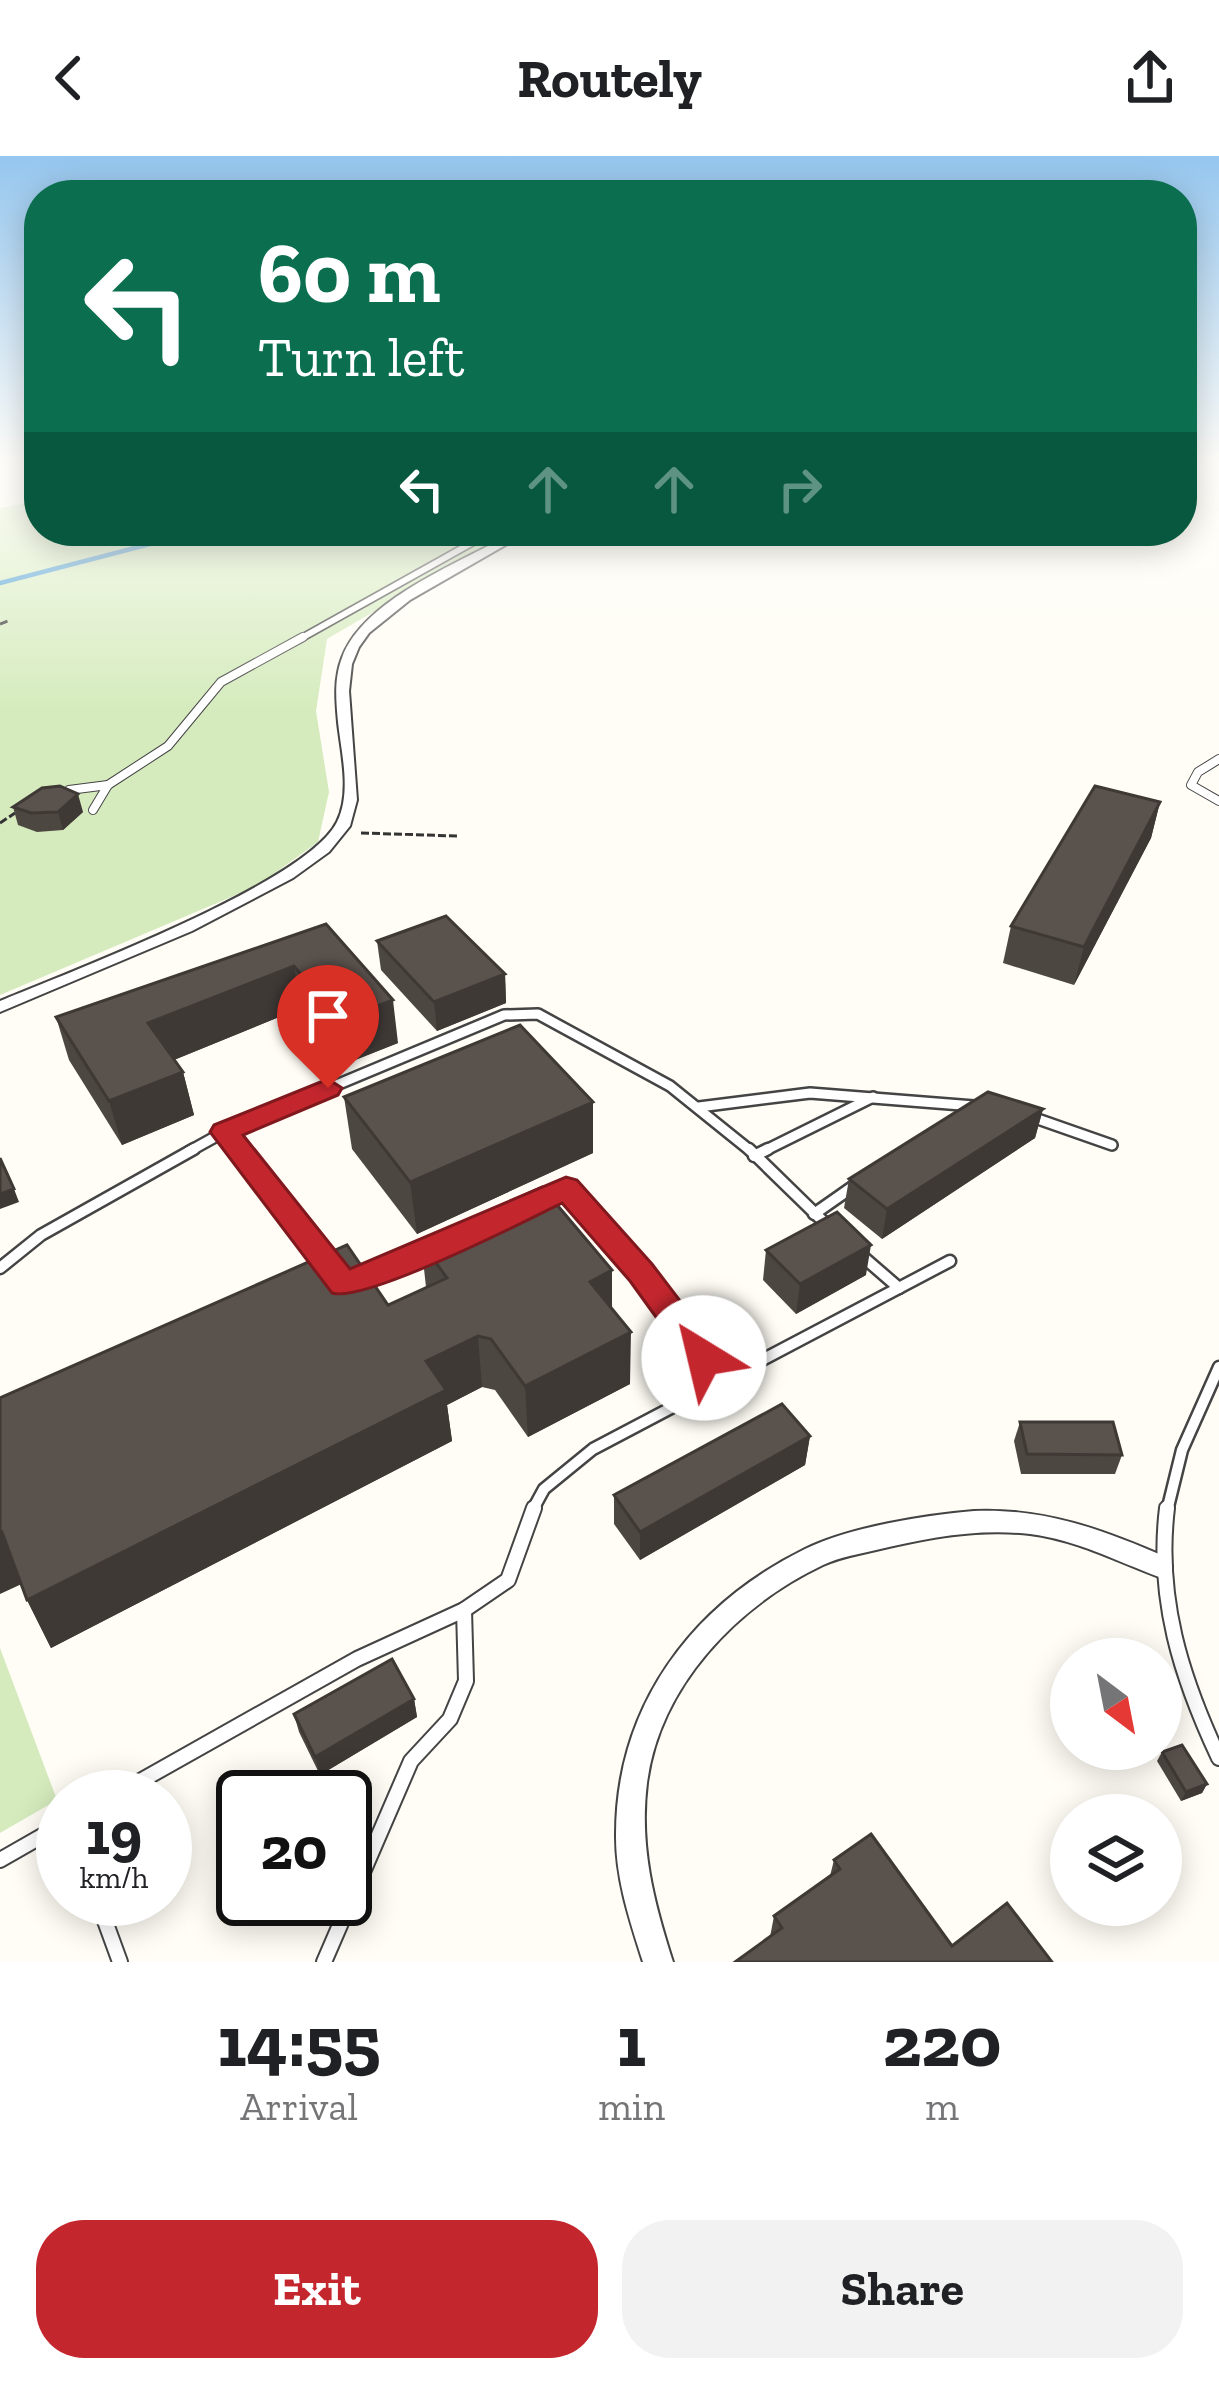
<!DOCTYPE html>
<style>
:root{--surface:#fff;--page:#f2f2f2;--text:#202124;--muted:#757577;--accent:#c4262e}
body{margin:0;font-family:"Zilla Slab",serif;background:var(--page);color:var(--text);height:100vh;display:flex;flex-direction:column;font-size:45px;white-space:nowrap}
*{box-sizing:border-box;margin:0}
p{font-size:39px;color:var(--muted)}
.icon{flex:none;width:66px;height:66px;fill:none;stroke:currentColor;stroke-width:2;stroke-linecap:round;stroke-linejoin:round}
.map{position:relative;height:1806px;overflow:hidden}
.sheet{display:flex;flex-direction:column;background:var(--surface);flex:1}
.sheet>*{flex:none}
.top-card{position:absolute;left:24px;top:24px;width:1173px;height:366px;border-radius:48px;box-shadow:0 6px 30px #0003;background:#0b6e4f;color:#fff;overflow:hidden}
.needle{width:78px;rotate:148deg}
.fabs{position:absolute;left:1050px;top:1482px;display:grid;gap:24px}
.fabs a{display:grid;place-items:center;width:132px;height:132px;border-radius:50%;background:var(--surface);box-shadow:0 6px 30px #0003;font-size:60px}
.speed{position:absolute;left:36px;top:1614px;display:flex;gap:24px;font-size:60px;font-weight:700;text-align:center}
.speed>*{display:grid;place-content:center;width:156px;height:156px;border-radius:50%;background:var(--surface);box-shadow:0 6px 30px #0003;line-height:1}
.speed small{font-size:30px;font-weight:400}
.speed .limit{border:6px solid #111;border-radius:18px;background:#fff;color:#111}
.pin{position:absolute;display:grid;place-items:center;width:102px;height:102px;color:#fff;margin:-123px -51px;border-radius:50% 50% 50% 0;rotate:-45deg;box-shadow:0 0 12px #0007}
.pin .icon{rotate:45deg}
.me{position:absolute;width:132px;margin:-66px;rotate:324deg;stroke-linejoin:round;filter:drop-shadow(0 0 9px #0008)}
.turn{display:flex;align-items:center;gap:42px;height:252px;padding:0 36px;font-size:54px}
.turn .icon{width:156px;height:156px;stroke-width:2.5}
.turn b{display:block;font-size:84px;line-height:102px}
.lanes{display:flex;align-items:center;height:114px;padding:0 36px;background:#0003;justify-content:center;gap:60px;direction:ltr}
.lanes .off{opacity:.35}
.eta{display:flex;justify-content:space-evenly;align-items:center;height:204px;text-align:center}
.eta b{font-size:72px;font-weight:700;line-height:84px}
.cta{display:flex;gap:24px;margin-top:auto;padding:24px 36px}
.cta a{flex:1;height:138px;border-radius:48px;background:var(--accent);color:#fff;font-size:48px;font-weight:700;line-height:138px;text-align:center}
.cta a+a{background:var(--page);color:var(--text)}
header{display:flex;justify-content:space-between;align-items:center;height:156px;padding:0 36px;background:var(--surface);font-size:54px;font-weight:700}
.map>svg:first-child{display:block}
.green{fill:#d5ebbd}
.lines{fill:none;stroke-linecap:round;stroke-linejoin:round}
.stream{stroke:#3f96cf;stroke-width:4.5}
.service-far4-casing{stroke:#444;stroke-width:9}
.service-far3-casing{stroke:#444;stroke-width:10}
.service-far2-casing{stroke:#444;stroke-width:14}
.service-far1-casing{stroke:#444;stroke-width:15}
.service-casing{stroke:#444;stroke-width:18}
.minor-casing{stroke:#444;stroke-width:4}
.path{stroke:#333;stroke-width:3;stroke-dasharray:8 3;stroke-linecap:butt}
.service-far4{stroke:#fff;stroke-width:6}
.service-far3{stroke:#fff;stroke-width:8}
.service-far2{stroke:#fff;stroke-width:9}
.service-far1{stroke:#fff;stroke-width:10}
.service{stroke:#fff;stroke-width:14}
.minor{fill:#fff;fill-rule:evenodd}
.wall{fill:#4d4742}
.shaded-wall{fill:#3f3936}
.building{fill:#5a524d;stroke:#3f3936;stroke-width:3}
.route{fill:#c4262e;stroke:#7f191e;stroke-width:3}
</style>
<header><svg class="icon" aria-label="back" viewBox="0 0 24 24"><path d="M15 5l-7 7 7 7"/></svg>Routely<svg class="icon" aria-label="share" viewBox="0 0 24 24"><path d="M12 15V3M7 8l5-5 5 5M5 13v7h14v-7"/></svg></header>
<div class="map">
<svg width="1219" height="1806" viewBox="0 0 1219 1806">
<rect width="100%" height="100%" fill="#fffdf5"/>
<g class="green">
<path d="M 39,345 L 39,375 L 512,375 L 327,483 L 316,555 L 329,636 L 318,686 L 257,730 L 0,839 L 0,352 Z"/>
<path d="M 0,1492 L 57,1644 L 0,1677 Z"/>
</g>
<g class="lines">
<path class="stream" d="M 0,427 L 200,375"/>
<g class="service-far4-casing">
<path id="service-far4" d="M 298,484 L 493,375"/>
</g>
<g class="service-far3-casing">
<g id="service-far3">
<path d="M 1219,603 L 1198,616 L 1191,629 L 1219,645"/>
<path d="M 69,634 L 108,629"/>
<path d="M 93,654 L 108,629 L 168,590 L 221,526 L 303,481"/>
</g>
</g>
<g class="service-far2-casing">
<g id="service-far2">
<path d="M 699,951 L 810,937 L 974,950"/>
<path d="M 1032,961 L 1112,989"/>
<path d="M 224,976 L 504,859 L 538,858 L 670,930 L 752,996"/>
<path d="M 188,996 L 224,976 L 240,996"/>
<path d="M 762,996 L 873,941"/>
</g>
</g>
<g class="service-far1-casing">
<g id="service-far1">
<path d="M 238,993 L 329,1109"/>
<path d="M 749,993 L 831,1073"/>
<path d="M 754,1000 L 768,993"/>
<path d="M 541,1044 L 566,1032 L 641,1116 L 720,1226"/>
<path d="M 814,1058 L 854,1030"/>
<path d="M 862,1100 L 899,1132"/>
<path d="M 0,1112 L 41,1079 L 194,993"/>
<path d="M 359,1122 L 433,1093"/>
<path d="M 532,1355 L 544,1333 L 593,1293 L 950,1105"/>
<path d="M 1167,1355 L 1182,1294 L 1219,1211"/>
</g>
</g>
<g class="service-casing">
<g id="service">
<path d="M 1167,1352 C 1156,1442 1181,1521 1219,1602"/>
<path d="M 112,1641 L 357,1503 L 464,1454 L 508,1424 L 534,1352"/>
<path d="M 0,1704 L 63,1668"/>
<path d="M 97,1743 L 120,1806"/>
<path d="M 324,1806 L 411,1605 L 450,1563 L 466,1525 L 464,1454"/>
</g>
</g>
<g class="minor-casing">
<g id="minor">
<path d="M 517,375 L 530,375 L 410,444 L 369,477 L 359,491 L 352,508 L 349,535 L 357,644 L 350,670 L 329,696 L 293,722 L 192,775 L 0,856 L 0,845 C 69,816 307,727 337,666 C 352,636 341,596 338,566 C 336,544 334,523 342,502 C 364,442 464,405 517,375 Z"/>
<path d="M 974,1355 C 1045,1352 1104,1374 1168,1402 L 1172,1410 L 1168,1418 L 1159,1421 C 1116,1405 1077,1384 1030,1378 C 977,1372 927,1382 876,1394 C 859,1398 840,1401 823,1409 C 737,1450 660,1529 647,1627 C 639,1690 654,1747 673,1806 L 643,1806 C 630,1765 616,1724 616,1681 C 615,1551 691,1449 805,1393 C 850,1371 925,1359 974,1355 Z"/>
</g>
</g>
<g class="path">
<path d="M 0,468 L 8,465"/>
<path d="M 0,667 L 15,657"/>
<path d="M 361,677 L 457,680"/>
</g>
<use href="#service-far4" class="service-far4"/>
<use href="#service-far3" class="service-far3"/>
<use href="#service-far2" class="service-far2"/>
<use href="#service-far1" class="service-far1"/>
<use href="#service" class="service"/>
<use href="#minor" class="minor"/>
</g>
<g class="wall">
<path d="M 1160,646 L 1151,682 L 1074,829 L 1003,807 L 1011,770 Z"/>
<path d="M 13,651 L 83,656 L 63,674 L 37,676 L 18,669 Z"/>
<path d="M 326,768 L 398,887 L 345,908 L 301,852 L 174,904 L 183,916 L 194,959 L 122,989 L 69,904 L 56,861 Z"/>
<path d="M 377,785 L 505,818 L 506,847 L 437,875 L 381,814 Z"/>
<path d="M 344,941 L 593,997 L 417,1078 L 352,993 Z"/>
<path d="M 1043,953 L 1035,982 L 882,1083 L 844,1052 L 849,1023 Z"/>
<path d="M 421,1086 L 612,1114 L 612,1153 L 630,1228 L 528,1281 L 495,1234 L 482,1231 L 447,1249 L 452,1285 L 51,1492 L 27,1444 L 388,1149 L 426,1131 Z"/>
<path d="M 766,1094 L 866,1119 L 796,1158 L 763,1124 Z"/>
<path d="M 1020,1266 L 1122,1299 L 1115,1318 L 1021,1318 L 1014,1285 Z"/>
<path d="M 810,1280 L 805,1309 L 640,1404 L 614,1368 L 614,1339 Z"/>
<path d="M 414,1543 L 417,1561 L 320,1619 L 299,1576 L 294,1558 Z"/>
<path d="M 1162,1596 L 1207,1628 L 1202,1637 L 1181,1645 L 1157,1605 Z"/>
<path d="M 834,1704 L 952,1790 L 770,1781 L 774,1760 L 830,1720 Z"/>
</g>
<g class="shaded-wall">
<path d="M 78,638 L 83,656 L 63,674 L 58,656 Z"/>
<path d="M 1160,646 L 1151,682 L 1074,829 L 1084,791 Z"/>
<path d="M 294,810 L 301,852 L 159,910 L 148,867 Z"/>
<path d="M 505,818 L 506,847 L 437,875 L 434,846 Z"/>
<path d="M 393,844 L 398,887 L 345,908 L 339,865 Z"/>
<path d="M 183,916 L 194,959 L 122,989 L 109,945 Z"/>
<path d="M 593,946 L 593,997 L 417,1078 L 410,1026 Z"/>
<path d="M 1043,953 L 1035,982 L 882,1083 L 887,1053 Z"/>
<path d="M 14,1033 L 19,1046 L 0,1053 L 0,1038 Z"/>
<path d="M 871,1089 L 866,1119 L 796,1158 L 800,1128 Z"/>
<path d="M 612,1114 L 612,1166 L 590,1126 Z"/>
<path d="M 631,1176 L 630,1228 L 528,1281 L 525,1230 Z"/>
<path d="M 478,1180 L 482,1231 L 447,1249 L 452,1285 L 51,1492 L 27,1444 L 426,1205 Z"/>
<path d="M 810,1280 L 805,1309 L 640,1404 L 640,1376 Z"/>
<path d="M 2,1376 L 26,1426 L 0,1438 L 0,1377 Z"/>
<path d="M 414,1543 L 417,1561 L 320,1619 L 315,1601 Z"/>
<path d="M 1207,1628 L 1202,1637 L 1181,1645 L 1186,1636 Z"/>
</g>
<g class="building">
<path d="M 60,630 L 78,638 L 58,656 L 31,657 L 13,651 L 42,632 Z"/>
<path d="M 1095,630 L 1160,646 L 1084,791 L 1011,770 Z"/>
<path d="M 446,760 L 505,818 L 434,846 L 377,785 Z"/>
<path d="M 326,768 L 393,844 L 339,865 L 294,810 L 148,867 L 183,916 L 109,945 L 56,861 Z"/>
<path d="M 520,869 L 593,946 L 410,1026 L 344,941 Z"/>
<path d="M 988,936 L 1043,953 L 887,1053 L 849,1023 Z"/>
<path d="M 0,1002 L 14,1033 L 0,1038 Z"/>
<path d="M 542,1031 L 612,1114 L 590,1126 L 631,1176 L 525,1230 L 491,1183 L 478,1180 L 426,1205 L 446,1234 L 27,1444 L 2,1376 L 0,1377 L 0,1242 L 347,1089 L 388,1149 L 447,1122 L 421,1086 Z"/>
<path d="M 837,1056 L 871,1089 L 800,1128 L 766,1094 Z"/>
<path d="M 782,1248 L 810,1280 L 640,1376 L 614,1339 Z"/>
<path d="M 1020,1266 L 1113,1266 L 1122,1299 L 1027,1298 Z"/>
<path d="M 392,1503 L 414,1543 L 315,1601 L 294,1558 Z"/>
<path d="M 1182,1589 L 1207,1628 L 1186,1636 L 1162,1596 Z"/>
<path d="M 871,1678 L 952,1790 L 1007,1747 L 1052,1806 L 735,1806 L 782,1772 L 774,1760 L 840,1713 L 834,1704 Z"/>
</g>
<linearGradient id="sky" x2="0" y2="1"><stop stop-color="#95c6ee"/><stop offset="0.55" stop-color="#fffefa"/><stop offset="1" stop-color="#fffefa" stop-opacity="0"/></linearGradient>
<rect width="1219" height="554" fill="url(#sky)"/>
<path class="route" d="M 328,923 L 342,932 L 338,939 L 243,979 L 350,1113 L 566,1021 L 577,1024 L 652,1108 L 716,1192 L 721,1202 L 716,1211 L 692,1211 L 630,1125 L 562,1047 C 524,1066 365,1147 332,1137 L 210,976 L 214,969 Z"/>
</svg>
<div class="fabs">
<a><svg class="needle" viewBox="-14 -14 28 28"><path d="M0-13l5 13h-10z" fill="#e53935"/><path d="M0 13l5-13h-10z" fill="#757577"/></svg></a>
<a><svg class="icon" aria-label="layers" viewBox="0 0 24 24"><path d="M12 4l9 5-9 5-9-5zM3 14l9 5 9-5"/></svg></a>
</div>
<div class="speed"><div>19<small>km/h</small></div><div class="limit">20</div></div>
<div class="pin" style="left:328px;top:932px;background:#d93025"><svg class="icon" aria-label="arrive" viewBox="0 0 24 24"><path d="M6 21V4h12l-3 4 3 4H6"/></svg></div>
<svg class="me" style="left:704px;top:1202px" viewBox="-20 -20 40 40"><circle r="19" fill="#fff"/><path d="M0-13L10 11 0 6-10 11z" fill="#c4262e"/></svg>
<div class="top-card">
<div class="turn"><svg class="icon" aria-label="left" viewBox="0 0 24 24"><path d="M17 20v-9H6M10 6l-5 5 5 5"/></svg><div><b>60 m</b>Turn left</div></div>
<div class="lanes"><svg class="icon" aria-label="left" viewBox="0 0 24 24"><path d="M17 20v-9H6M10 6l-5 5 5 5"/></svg><svg class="icon off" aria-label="ahead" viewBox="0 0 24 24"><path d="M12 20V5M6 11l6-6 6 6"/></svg><svg class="icon off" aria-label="ahead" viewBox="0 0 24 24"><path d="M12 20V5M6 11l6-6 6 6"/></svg><svg class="icon off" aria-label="right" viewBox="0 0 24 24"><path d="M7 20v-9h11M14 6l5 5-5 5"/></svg></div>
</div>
</div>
<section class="sheet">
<div class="eta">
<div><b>14:55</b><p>Arrival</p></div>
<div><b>1</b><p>min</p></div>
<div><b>220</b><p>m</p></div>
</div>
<div class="cta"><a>Exit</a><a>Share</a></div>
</section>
